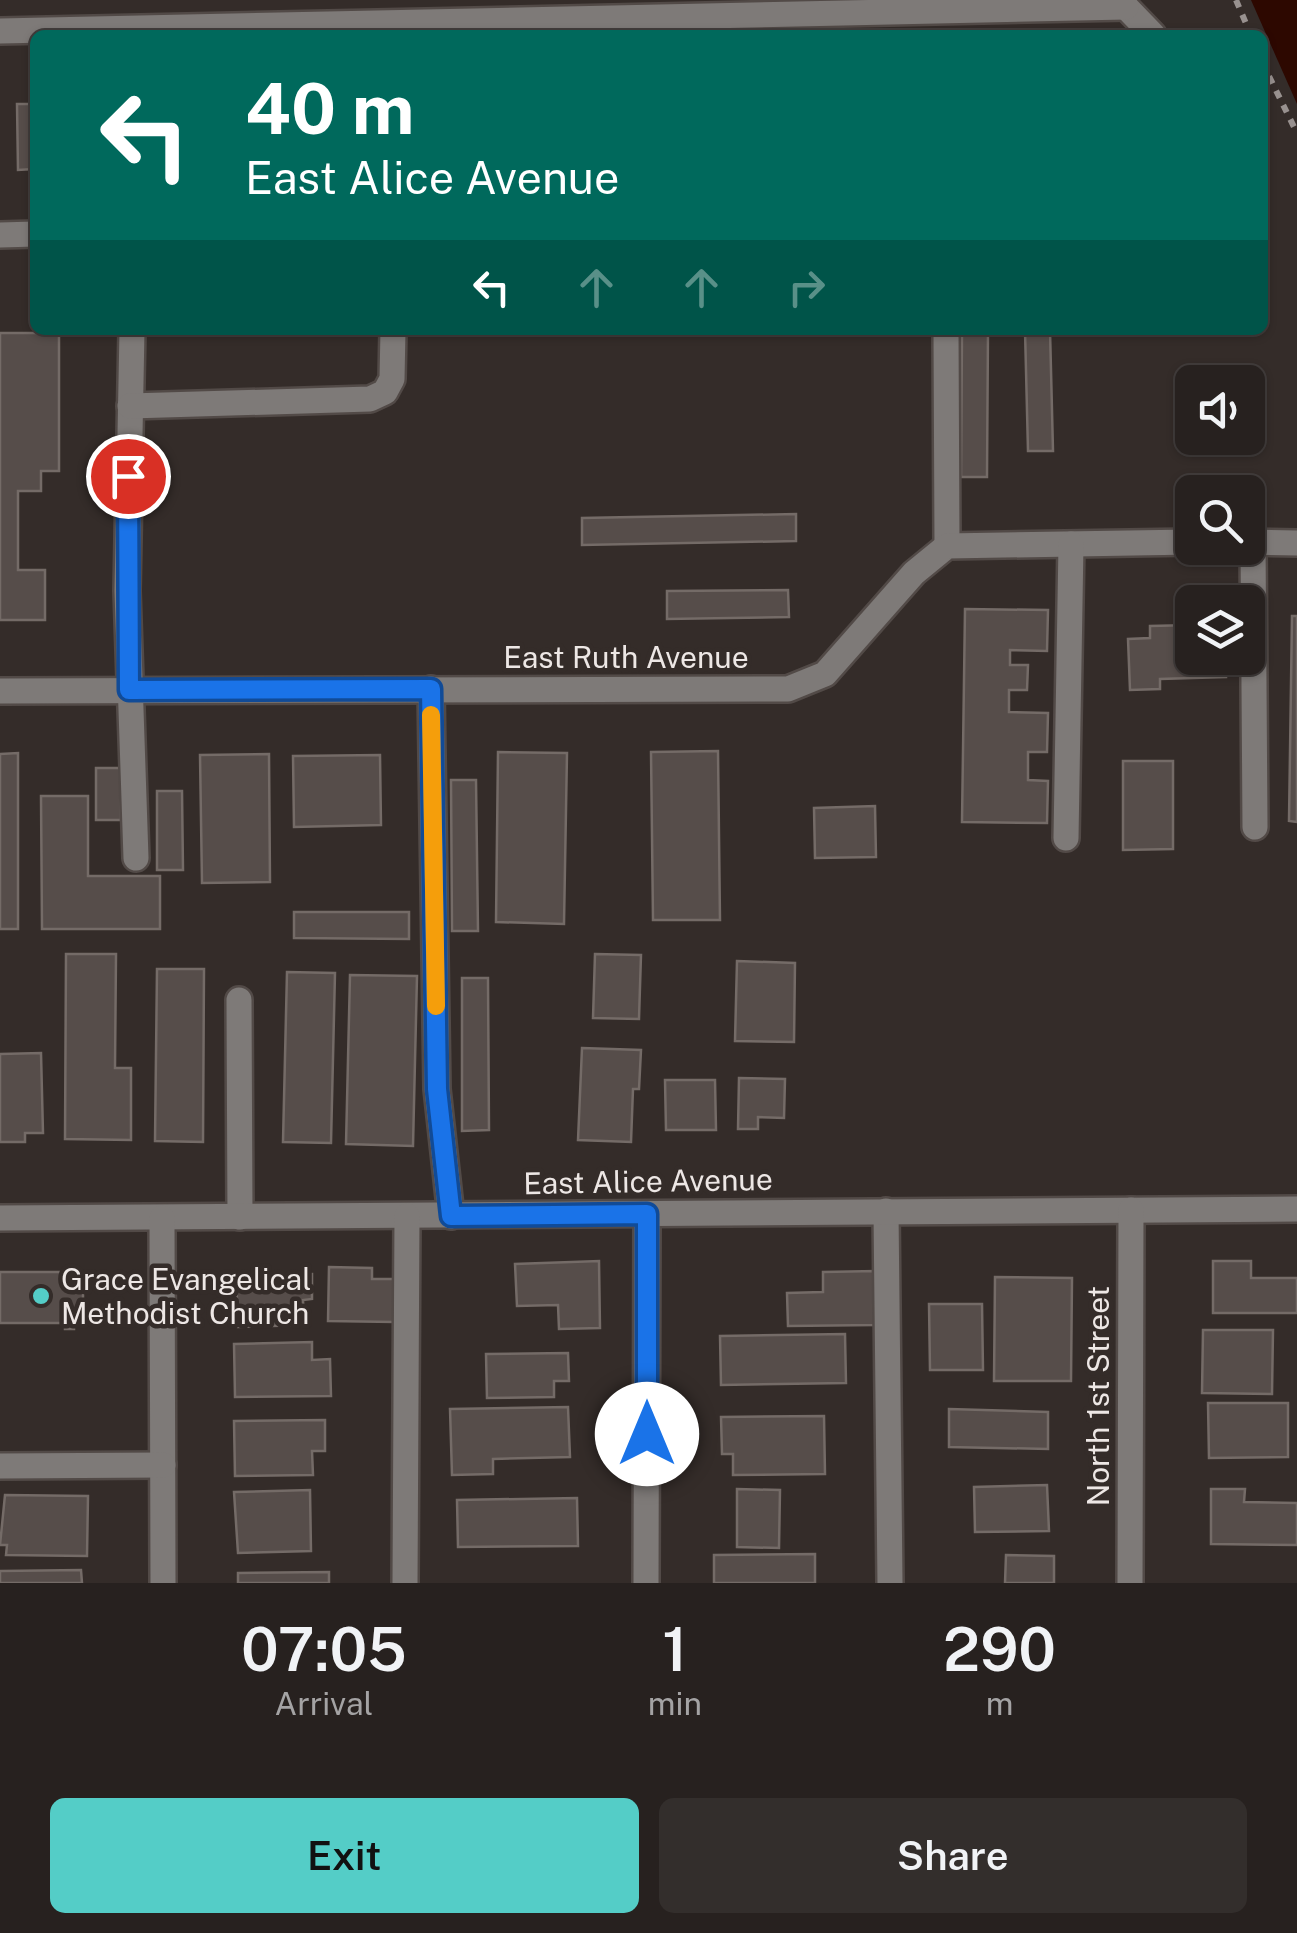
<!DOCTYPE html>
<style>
:root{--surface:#27211f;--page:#332e2c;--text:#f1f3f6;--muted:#a4a3a4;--line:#433e3d;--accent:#54cdc7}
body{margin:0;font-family:"Public Sans",sans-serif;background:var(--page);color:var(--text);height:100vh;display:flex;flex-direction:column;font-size:38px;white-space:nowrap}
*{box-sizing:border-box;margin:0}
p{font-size:32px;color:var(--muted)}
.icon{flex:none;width:55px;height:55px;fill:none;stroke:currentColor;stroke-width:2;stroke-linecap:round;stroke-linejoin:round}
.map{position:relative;height:1583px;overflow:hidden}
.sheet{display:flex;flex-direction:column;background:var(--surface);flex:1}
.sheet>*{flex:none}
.banner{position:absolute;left:30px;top:30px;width:1238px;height:305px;border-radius:15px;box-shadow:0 2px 8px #0004,0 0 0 2px var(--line);background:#00695c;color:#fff;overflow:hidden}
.controls{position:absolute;left:1175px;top:365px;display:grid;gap:20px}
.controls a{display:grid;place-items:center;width:90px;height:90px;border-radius:15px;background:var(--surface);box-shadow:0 2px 8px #0004,0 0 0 2px var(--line);font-size:50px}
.pin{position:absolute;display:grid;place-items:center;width:85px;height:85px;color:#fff;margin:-42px;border:5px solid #fff;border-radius:50%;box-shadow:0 2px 10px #0007}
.me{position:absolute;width:110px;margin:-55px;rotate:0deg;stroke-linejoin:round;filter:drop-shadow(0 0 8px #0008)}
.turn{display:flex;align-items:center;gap:35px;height:210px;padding:0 50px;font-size:45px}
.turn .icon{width:130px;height:130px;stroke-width:2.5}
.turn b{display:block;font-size:70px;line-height:85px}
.lanes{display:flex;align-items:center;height:95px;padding:0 50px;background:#0003;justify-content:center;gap:50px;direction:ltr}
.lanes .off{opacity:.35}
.eta{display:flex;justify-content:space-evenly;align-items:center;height:170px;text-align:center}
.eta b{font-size:60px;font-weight:600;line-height:70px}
.cta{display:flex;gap:20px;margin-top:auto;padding:20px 50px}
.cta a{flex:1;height:115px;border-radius:15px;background:var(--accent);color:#111;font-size:40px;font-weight:600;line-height:115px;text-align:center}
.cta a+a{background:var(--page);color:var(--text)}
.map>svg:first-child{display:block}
.water{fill:#2d0800}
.building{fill:#564d4a;stroke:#746b67;stroke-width:2.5}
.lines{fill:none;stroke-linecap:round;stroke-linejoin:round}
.minor-casing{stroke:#524a47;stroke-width:30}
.path{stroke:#98918f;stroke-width:6;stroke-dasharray:8 8;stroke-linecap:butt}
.minor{stroke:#7e7a78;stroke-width:25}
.route-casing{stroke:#114b97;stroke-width:25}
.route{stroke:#1a73e8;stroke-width:18}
.slow{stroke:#f59e0b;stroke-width:18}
.poi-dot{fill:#54cdc7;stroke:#342c29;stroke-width:4}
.labels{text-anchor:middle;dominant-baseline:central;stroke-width:9;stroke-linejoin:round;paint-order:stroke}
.street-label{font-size:30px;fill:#ede7e5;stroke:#342c29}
.poi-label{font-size:30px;fill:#ede7e5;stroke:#342c29;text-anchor:start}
</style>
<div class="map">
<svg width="1297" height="1583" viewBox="0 0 1297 1583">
<rect width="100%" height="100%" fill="#342c29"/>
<path class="water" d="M 1251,0 L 1297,0 L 1297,104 Z"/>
<g class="building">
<path d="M 17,104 L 35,104 L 34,169 L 18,170 Z"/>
<path d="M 962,330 L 988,330 L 987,477 L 961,477 Z"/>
<path d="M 1025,330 L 1050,330 L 1053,451 L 1028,451 Z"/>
<path d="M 0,333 L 59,333 L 59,471 L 41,471 L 41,491 L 18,491 L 18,570 L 45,570 L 45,620 L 0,620 Z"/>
<path d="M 796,514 L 796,541 L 582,545 L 582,518 Z"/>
<path d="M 788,590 L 789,617 L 667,619 L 667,591 Z"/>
<path d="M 965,609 L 1048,610 L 1047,651 L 1010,650 L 1010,665 L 1028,665 L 1027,690 L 1009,690 L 1009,712 L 1048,713 L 1047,752 L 1028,752 L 1028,780 L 1048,781 L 1047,823 L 962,822 Z"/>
<path d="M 1292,616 L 1297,616 L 1297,822 L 1289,821 Z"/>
<path d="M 1192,625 L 1192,658 L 1225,658 L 1226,677 L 1160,679 L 1160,689 L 1130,690 L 1128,639 L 1150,638 L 1150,626 Z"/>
<path d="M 718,751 L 720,920 L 653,920 L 651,752 Z"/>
<path d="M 498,752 L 567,753 L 564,924 L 496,922 Z"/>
<path d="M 18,753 L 18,929 L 0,929 L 0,754 Z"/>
<path d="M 269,754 L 270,882 L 202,883 L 200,755 Z"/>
<path d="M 380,755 L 381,825 L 294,827 L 293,756 Z"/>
<path d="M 1123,761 L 1173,761 L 1173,849 L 1123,850 Z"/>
<path d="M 96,768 L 120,768 L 121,820 L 96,820 Z"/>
<path d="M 451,780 L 476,780 L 478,931 L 452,931 Z"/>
<path d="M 157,791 L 182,791 L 183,870 L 157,870 Z"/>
<path d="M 41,796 L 88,796 L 88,876 L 160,876 L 160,929 L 42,929 Z"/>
<path d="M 875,806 L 876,857 L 815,858 L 814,808 Z"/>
<path d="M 294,912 L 409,912 L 409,939 L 294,938 Z"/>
<path d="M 66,954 L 116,954 L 115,1068 L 131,1068 L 131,1140 L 65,1139 Z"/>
<path d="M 595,954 L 641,955 L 639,1019 L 593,1018 Z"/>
<path d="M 737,961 L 795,963 L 794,1042 L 735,1041 Z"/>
<path d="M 157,969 L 204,969 L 203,1142 L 155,1141 Z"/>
<path d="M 287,972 L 335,973 L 331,1143 L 283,1142 Z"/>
<path d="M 350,975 L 417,976 L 413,1146 L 346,1144 Z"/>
<path d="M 462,978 L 488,978 L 489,1130 L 462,1131 Z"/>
<path d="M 582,1048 L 641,1050 L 639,1089 L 633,1089 L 631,1142 L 578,1140 Z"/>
<path d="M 41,1053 L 43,1133 L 25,1133 L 25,1142 L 0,1142 L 0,1054 Z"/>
<path d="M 739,1078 L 785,1079 L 784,1118 L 758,1117 L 758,1129 L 738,1129 Z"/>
<path d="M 665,1080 L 715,1080 L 716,1130 L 666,1130 Z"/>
<path d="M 599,1261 L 600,1328 L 559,1329 L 558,1305 L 517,1306 L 515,1264 Z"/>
<path d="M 1213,1261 L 1251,1261 L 1251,1278 L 1297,1278 L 1297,1313 L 1213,1313 Z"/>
<path d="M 329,1267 L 372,1268 L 372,1279 L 394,1279 L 394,1322 L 328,1321 Z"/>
<path d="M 876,1271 L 876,1325 L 788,1326 L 787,1293 L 823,1292 L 823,1272 Z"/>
<path d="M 0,1272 L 83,1272 L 83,1321 L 74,1321 L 74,1329 L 65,1329 L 65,1323 L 0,1323 Z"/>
<path d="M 312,1274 L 312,1299 L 303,1300 L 304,1325 L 238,1327 L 236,1276 Z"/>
<path d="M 995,1277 L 1072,1278 L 1071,1381 L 994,1381 Z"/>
<path d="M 929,1304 L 982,1304 L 983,1370 L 930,1370 Z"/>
<path d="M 1203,1330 L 1273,1330 L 1272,1394 L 1202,1393 Z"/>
<path d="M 845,1334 L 846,1383 L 721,1385 L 720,1336 Z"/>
<path d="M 312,1342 L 312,1360 L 330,1359 L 331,1396 L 235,1397 L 234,1344 Z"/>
<path d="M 568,1353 L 569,1381 L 554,1381 L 554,1397 L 487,1398 L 486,1354 Z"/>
<path d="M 1208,1403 L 1288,1403 L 1288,1457 L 1209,1458 Z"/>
<path d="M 568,1407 L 570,1457 L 493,1459 L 493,1474 L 452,1475 L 450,1409 Z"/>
<path d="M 949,1409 L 1048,1412 L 1048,1449 L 949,1447 Z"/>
<path d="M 824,1416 L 825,1474 L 733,1475 L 733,1454 L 722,1454 L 721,1417 Z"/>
<path d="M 325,1420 L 325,1451 L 312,1451 L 313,1475 L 235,1476 L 234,1421 Z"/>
<path d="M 1047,1485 L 1049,1531 L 975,1532 L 974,1487 Z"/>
<path d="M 737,1489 L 780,1490 L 779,1548 L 737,1547 Z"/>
<path d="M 1211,1489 L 1245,1489 L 1244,1502 L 1297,1503 L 1297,1545 L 1211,1544 Z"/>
<path d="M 310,1490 L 311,1551 L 238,1553 L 234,1492 Z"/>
<path d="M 5,1495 L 88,1496 L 87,1556 L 6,1555 L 7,1545 L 0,1545 Z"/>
<path d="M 577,1498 L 578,1546 L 458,1547 L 457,1500 Z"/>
<path d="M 815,1554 L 815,1583 L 714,1583 L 714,1555 Z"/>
<path d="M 1006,1555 L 1054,1556 L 1054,1583 L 1005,1583 Z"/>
<path d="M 81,1570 L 82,1583 L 0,1583 L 0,1571 Z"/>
<path d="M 329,1572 L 329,1583 L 238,1583 L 238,1573 Z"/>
</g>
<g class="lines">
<g class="minor-casing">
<g id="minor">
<path d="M 1126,7 L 1153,35"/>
<path d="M 0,31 L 1126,7"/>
<path d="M 0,235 L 35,234"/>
<path d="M 132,330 L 127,591 L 136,858"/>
<path d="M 946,330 L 947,546"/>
<path d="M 130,406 L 370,399 L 385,392 L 392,379 L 393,330"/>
<path d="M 1248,542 L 1297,543"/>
<path d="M 1253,542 L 1255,827"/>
<path d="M 431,689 L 437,1089 L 451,1216"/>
<path d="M 0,691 L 788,689 L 825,674 L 914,573 L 947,546 L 1192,542"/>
<path d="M 1066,838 L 1071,544"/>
<path d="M 239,1000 L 240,1217"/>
<path d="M 886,1211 L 890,1583"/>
<path d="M 0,1218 L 1297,1209"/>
<path d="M 162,1218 L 163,1583"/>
<path d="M 0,1466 L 163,1465"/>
<path d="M 405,1583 L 407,1216"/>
<path d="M 646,1583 L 647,1214"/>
<path d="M 1130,1583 L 1131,1210"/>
</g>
</g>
<g class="path">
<path d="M 1236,0 L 1251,35"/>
<path d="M 1262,62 L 1297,133"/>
</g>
<use href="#minor" class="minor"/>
</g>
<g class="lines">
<g class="route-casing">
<path id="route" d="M 128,476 L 129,690 L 431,689 L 437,1089 L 451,1216 L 647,1214 L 647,1434"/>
</g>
<use href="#route" class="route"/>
<path class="slow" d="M 431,715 L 436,1006"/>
</g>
<circle class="poi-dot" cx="41" cy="1296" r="10"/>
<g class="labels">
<g class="street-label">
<text x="626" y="657">East Ruth Avenue</text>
<text transform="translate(648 1181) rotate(-1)">East Alice Avenue</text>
<text transform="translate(1098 1396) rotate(-90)">North 1st Street</text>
</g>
<g class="poi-label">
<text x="61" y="1279">Grace Evangelical<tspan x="61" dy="34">Methodist Church</tspan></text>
</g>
</g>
</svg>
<div class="controls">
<a><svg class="icon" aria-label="sound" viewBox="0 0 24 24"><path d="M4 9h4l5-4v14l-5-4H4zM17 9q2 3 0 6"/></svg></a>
<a><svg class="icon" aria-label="search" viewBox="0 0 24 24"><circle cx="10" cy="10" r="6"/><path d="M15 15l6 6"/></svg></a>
<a><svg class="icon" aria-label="layers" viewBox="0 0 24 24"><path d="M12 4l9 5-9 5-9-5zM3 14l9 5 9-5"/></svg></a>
</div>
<div class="pin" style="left:128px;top:476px;background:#d93025"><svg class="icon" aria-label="arrive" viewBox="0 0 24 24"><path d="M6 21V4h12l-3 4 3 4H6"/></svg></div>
<svg class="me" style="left:647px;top:1434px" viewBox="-20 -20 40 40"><circle r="19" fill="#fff"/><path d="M0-13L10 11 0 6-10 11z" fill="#1a73e8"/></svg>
<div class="banner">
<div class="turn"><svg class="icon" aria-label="left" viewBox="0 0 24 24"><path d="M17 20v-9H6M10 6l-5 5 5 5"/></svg><div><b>40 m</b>East Alice Avenue</div></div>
<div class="lanes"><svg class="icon" aria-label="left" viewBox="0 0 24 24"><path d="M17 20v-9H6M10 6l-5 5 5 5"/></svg><svg class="icon off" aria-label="ahead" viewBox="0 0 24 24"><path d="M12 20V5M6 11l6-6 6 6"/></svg><svg class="icon off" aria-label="ahead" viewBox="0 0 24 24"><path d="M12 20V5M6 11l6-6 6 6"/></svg><svg class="icon off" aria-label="right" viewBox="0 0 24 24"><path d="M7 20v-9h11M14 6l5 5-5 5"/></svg></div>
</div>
</div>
<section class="sheet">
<div class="eta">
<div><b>07:05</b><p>Arrival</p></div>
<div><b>1</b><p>min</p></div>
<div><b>290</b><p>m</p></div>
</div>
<div class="cta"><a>Exit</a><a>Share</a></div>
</section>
